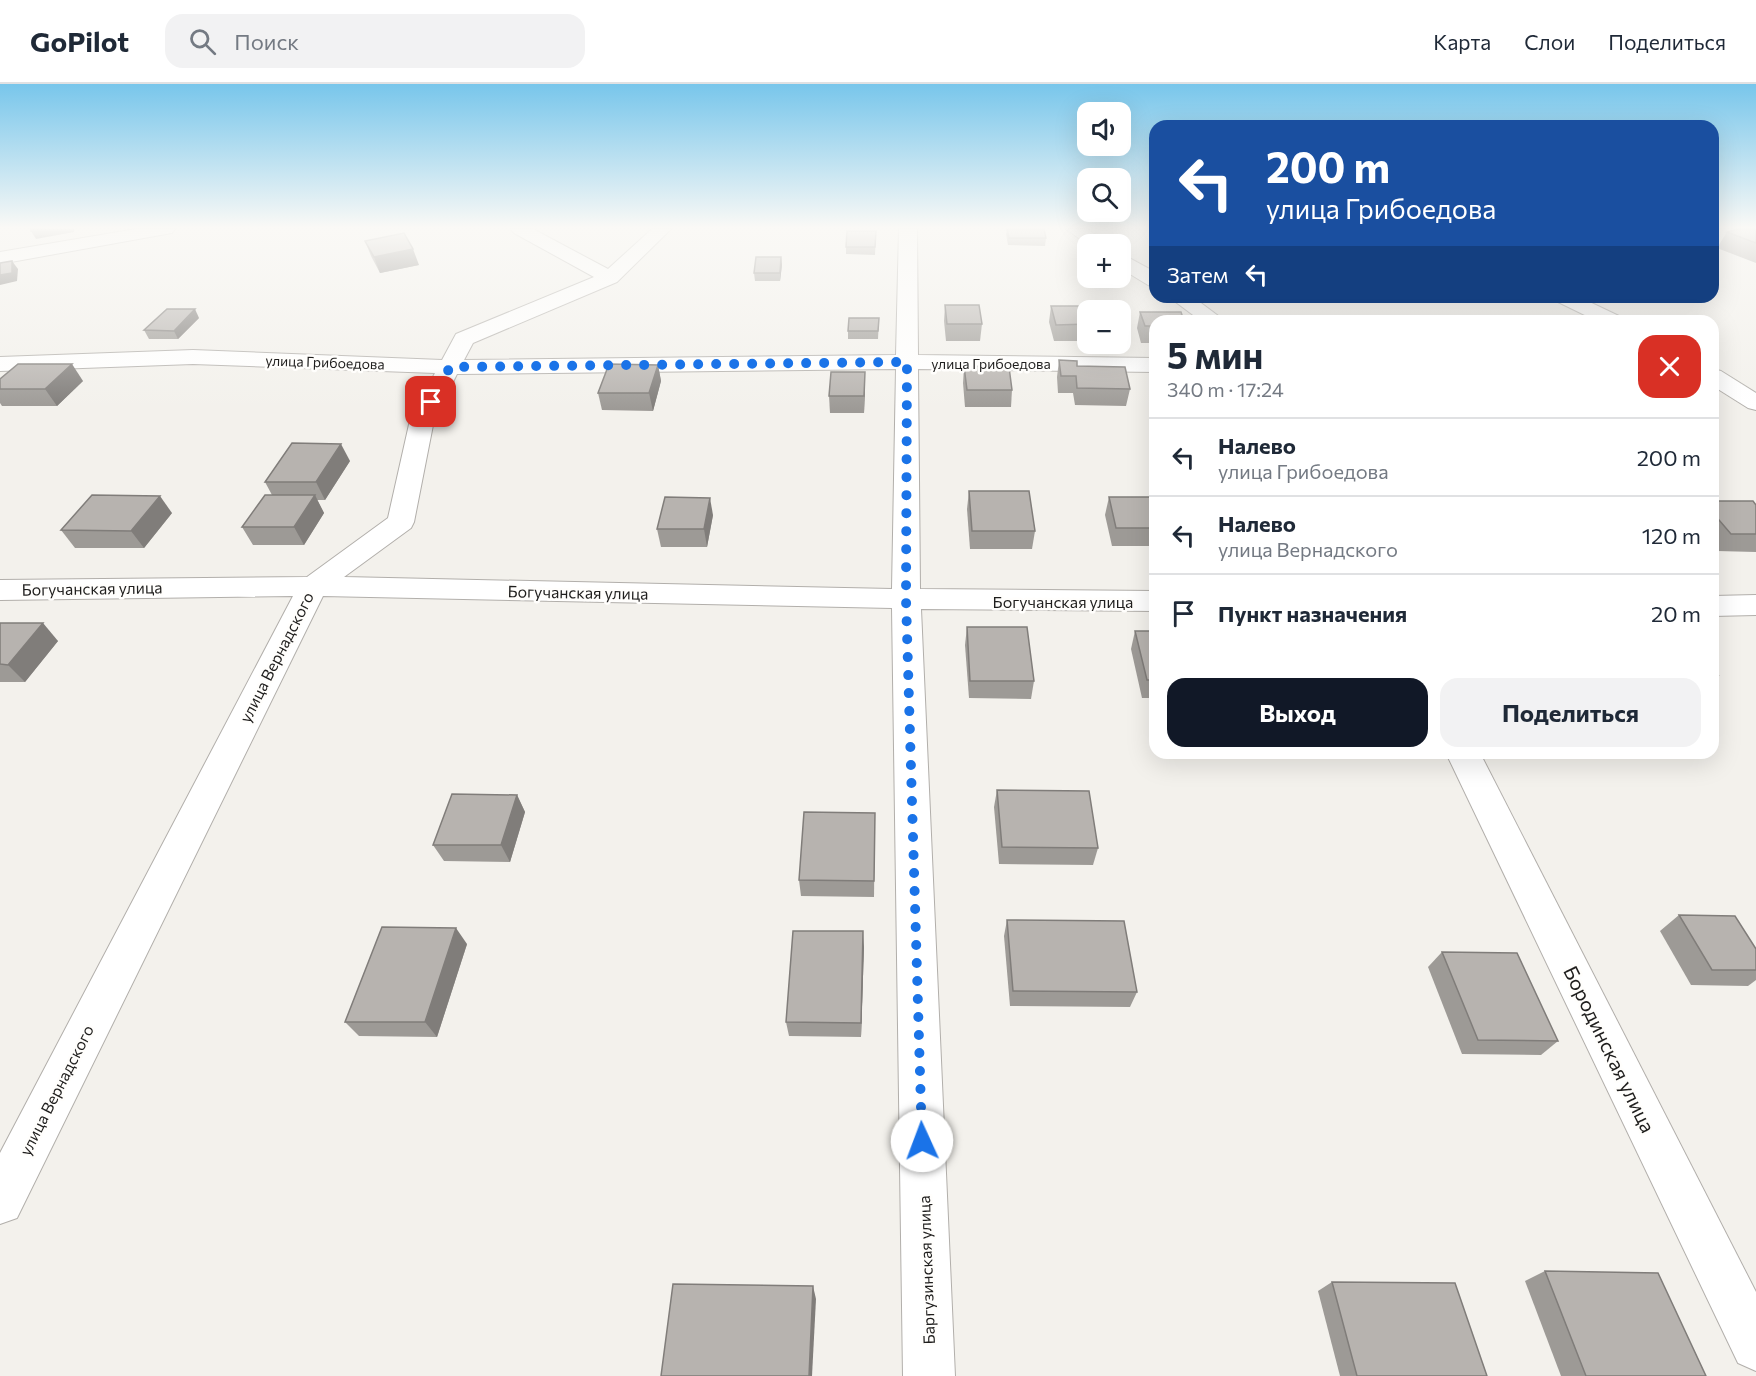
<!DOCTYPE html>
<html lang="ru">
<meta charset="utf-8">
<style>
:root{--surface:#fff;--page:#f2f2f3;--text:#1f2937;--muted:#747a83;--line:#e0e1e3;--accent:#111827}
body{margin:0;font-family:Commissioner,sans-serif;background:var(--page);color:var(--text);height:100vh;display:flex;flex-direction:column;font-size:22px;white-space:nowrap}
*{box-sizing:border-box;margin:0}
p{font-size:20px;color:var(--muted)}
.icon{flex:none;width:33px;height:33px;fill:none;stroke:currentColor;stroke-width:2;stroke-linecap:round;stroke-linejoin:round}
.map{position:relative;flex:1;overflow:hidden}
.side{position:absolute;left:1149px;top:231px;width:570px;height:444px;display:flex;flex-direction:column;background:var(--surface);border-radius:18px;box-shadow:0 6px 24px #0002}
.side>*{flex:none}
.guide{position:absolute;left:1149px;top:36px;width:570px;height:183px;border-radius:18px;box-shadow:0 6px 24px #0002;background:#1a4fa0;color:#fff;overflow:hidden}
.buttons{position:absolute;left:1077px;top:18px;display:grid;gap:12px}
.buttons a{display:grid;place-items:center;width:54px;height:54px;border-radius:12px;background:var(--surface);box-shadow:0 6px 24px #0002;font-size:30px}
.pin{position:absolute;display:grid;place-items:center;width:51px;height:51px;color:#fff;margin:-26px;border-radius:12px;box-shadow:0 3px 9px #0006}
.me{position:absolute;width:66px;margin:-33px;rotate:358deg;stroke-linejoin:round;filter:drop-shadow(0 0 4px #0008)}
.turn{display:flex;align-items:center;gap:21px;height:126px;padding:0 18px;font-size:27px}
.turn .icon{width:78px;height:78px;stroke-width:2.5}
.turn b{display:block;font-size:42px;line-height:51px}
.then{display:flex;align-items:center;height:57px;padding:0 18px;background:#0003;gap:12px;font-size:22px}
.round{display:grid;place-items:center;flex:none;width:63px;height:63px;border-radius:18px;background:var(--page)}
.headline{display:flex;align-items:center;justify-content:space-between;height:102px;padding:0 18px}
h1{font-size:36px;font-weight:700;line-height:45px}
.primary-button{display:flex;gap:12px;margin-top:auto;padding:12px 18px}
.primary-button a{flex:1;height:69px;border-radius:18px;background:var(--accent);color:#fff;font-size:24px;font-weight:700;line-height:69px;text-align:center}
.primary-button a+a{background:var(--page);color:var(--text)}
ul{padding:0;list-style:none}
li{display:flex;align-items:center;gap:18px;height:78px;padding:0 18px;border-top:2px solid var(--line)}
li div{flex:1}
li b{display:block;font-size:22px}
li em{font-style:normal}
header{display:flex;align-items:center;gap:36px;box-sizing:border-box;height:84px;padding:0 30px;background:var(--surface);border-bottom:2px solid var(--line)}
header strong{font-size:28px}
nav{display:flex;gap:33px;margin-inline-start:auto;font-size:21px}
.search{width:420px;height:54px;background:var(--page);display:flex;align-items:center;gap:15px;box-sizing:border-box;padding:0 21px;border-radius:18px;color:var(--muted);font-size:22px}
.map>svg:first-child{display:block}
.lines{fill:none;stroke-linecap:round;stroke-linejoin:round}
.minor-casing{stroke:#b2afab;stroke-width:2}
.minor{fill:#fff;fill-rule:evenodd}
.wall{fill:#9d9a96}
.shaded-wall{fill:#807d7a}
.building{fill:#b7b3af;stroke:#807d7a;stroke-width:1.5}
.route{stroke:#1a73e8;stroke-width:10;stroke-dasharray:0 18}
.labels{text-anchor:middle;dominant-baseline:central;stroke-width:5;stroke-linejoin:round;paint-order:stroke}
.far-street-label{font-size:14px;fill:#1f1e1d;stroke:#fffefc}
.street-label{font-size:16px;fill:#1f1e1d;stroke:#fffefc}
.near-street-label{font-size:20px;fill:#1f1e1d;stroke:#fffefc}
</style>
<header>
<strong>GoPilot</strong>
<div class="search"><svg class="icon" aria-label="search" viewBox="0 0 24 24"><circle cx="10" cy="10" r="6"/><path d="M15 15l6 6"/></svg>Поиск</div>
<nav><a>Карта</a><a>Слои</a><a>Поделиться</a></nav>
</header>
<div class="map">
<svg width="1756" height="1292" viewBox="0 0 1756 1292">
<rect width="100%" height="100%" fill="#f3f1ec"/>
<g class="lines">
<g class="minor-casing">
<g id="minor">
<path d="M 136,145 L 175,145 L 172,149 L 166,150 L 0,180 L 0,168 Z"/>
<path d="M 511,145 L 533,145 L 608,185 L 652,145 L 671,145 L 617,198 L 473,259 L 464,276 L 896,271 L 899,145 L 917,145 L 918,271 L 1155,274 L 1155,288 L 918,285 L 920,505 L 1155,507 L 1155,527 L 921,525 L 955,1292 L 903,1292 L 892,524 L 323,512 L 17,1134 L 0,1140 L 0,1069 L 293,512 L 0,516 L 0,496 L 307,493 L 388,434 L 410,336 L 435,289 L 193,280 L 0,287 L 0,273 L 193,266 L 442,276 L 456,250 L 594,193 L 514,149 ZM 896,285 L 892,505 L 344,493 L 411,444 L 414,438 L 434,336 L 457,290 Z"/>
<path d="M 1066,145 L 1087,145 L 1108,160 L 1088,161 Z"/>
<path d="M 1120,169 L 1155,188 L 1155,203 L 1148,201 L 1120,184 Z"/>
<path d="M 1169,213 L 1193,213 L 1225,237 L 1201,237 Z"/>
<path d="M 1553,213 L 1579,213 L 1621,233 L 1624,237 L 1597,237 L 1556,217 Z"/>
<path d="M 1713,285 L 1721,287 L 1756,309 L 1756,326 L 1748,324 L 1713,302 Z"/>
<path d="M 1756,511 L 1756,531 L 1713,532 L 1713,512 Z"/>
<path d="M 1446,669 L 1480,669 L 1756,1208 L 1756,1287 L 1738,1279 Z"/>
</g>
</g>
<use href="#minor" class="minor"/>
</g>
<g class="wall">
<path d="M 1007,145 L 1044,145 L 1046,154 L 1045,162 L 1008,161 L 1006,150 Z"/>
<path d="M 1756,145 L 1756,179 L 1717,164 L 1727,148 Z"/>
<path d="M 876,147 L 875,171 L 846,170 L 846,163 Z"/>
<path d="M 365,157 L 419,181 L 380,189 L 371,172 Z"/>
<path d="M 781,173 L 782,181 L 780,197 L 755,197 L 754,189 Z"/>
<path d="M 945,221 L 982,240 L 980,257 L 946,257 L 944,237 Z"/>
<path d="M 1051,222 L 1088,233 L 1087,257 L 1054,257 L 1049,238 Z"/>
<path d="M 1140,228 L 1155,237 L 1155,259 L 1141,259 L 1137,244 Z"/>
<path d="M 199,234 L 178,255 L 149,255 L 144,246 Z"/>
<path d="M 879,234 L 878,255 L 848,255 L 848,247 Z"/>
<path d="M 1059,276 L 1077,282 L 1130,305 L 1126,322 L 1075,321 L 1073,309 L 1058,309 L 1057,293 Z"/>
<path d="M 658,281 L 661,297 L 653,327 L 602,326 L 598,309 Z"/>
<path d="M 964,282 L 1012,306 L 1011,323 L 965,323 L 963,299 Z"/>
<path d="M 865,288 L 864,329 L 830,329 L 829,312 Z"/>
<path d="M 0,295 L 83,297 L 57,322 L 2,322 L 0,319 Z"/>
<path d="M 350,377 L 325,416 L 317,416 L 324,429 L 304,461 L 253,461 L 242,443 L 272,411 L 265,398 Z"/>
<path d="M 969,407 L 1035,447 L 1032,465 L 970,465 L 967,425 Z"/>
<path d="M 1109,413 L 1155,414 L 1155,462 L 1112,462 L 1105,431 Z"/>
<path d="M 1713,417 L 1756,421 L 1756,468 L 1717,467 L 1713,463 Z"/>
<path d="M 172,429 L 144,464 L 75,464 L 61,446 Z"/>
<path d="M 713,431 L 707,463 L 661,463 L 657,445 Z"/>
<path d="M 0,539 L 58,557 L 25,598 L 0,598 Z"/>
<path d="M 967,543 L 1034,597 L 1031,615 L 969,614 L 965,561 Z"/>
<path d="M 1135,547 L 1155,547 L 1155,614 L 1142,614 L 1131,565 Z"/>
<path d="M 997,706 L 1098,764 L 1093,781 L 999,780 L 994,723 Z"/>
<path d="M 517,711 L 525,728 L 510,778 L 444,777 L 433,761 Z"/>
<path d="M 875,729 L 874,813 L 801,812 L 799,796 Z"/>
<path d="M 1679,831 L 1756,865 L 1756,896 L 1748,902 L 1691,901 L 1660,847 Z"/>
<path d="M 1007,836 L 1137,908 L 1130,923 L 1010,922 L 1004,852 Z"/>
<path d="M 467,860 L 437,953 L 359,952 L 345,938 Z"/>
<path d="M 864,863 L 861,953 L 789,952 L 786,938 Z"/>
<path d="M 1442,868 L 1558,957 L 1541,971 L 1462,970 L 1428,883 Z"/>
<path d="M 1545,1187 L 1706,1292 L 1561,1292 L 1525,1197 Z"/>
<path d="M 1332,1198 L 1487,1292 L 1340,1292 L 1318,1207 Z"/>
</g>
<g class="shaded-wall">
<path d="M 43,145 L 74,145 L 74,148 L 36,155 L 31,147 Z"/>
<path d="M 1713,145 L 1718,145 L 1714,150 L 1713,150 Z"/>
<path d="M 413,165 L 419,181 L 380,189 L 374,173 Z"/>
<path d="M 781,173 L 782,181 L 780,197 L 780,189 Z"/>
<path d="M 12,177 L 18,185 L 17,197 L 0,201 L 0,191 Z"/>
<path d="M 195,225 L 199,234 L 178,255 L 174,247 Z"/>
<path d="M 72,280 L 83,297 L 57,322 L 45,305 Z"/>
<path d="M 658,281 L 661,297 L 653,327 L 649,309 Z"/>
<path d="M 865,288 L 865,305 L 864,329 L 864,312 Z"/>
<path d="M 341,360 L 350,377 L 325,416 L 316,398 Z"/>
<path d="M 315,411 L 324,429 L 304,461 L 294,443 Z"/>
<path d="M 160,412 L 172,429 L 144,464 L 131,447 Z"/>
<path d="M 710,414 L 713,431 L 707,463 L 704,445 Z"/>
<path d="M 43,539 L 58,557 L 25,598 L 8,581 Z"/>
<path d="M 517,711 L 525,728 L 510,778 L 501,761 Z"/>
<path d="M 456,844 L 467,860 L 437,953 L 425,938 Z"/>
<path d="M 863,847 L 864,863 L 861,953 L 861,939 Z"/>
<path d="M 813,1202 L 816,1215 L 812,1292 L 809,1292 Z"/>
</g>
<g class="building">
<path d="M 31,145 L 43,145 L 31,147 Z"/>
<path d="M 1007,145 L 1044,145 L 1046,154 L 1009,154 Z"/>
<path d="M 1738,145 L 1756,145 L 1756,159 L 1727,148 Z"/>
<path d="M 847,147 L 876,147 L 875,163 L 846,163 Z"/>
<path d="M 404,149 L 413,165 L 374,173 L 365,157 Z"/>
<path d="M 756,173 L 781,173 L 780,189 L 754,189 Z"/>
<path d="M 12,177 L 12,189 L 0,191 L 0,179 Z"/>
<path d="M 945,221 L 979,221 L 982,240 L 947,240 Z"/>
<path d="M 1051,222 L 1084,222 L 1088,233 L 1088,240 L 1056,241 Z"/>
<path d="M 167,225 L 195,225 L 174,247 L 144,246 Z"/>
<path d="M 1140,228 L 1181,228 L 1184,237 L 1155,237 L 1155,242 L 1145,242 Z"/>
<path d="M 849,234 L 879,234 L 878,247 L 848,247 Z"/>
<path d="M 1059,276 L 1077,277 L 1077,282 L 1125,283 L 1130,305 L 1077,304 L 1076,292 L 1061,292 Z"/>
<path d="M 18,280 L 72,280 L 45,305 L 0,305 L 0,295 Z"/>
<path d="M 609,280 L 658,281 L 649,309 L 598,309 Z"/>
<path d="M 964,282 L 1009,283 L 1012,306 L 967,306 Z"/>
<path d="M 831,288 L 865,288 L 864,312 L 829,312 Z"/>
<path d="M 292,359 L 341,360 L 316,398 L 265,398 Z"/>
<path d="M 969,407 L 1029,407 L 1035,447 L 972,447 Z"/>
<path d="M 92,411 L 160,412 L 131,447 L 61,446 Z"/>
<path d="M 265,411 L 315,411 L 294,443 L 242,443 Z"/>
<path d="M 665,413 L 710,414 L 704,445 L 657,445 Z"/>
<path d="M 1109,413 L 1155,413 L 1155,444 L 1116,444 Z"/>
<path d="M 1713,417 L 1753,417 L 1756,421 L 1756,450 L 1731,450 L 1713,429 Z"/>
<path d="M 0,539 L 43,539 L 8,581 L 0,580 Z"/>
<path d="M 967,543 L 1027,543 L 1034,597 L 970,597 Z"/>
<path d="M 1135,547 L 1155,547 L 1155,596 L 1147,596 Z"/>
<path d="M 1713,585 L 1718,591 L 1713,591 Z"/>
<path d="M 997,706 L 1089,707 L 1098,764 L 1002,763 Z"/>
<path d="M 452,710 L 517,711 L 501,761 L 433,761 Z"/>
<path d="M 804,728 L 875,729 L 874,797 L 799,796 Z"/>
<path d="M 1679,831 L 1735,832 L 1756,865 L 1756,886 L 1712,886 Z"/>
<path d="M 1007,836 L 1124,837 L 1137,908 L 1013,907 Z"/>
<path d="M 382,843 L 456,844 L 425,938 L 345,938 Z"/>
<path d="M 793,847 L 863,847 L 861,939 L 786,938 Z"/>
<path d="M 1442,868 L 1517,869 L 1558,957 L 1478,956 Z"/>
<path d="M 1545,1187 L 1658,1189 L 1706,1292 L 1586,1292 Z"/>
<path d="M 1332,1198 L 1455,1199 L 1487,1292 L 1357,1292 Z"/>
<path d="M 673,1200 L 813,1202 L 809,1292 L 661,1292 Z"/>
</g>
<linearGradient id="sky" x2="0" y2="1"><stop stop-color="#78c6eb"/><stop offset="0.44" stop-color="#faf9f6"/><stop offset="1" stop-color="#faf9f6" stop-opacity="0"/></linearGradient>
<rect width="1756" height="326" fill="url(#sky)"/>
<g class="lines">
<path class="route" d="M 431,318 L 450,283 L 907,278 L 906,515 L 922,1057"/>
</g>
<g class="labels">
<g class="far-street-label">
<text transform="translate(325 278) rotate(2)">улица Грибоедова</text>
<text x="991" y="279">улица Грибоедова</text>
</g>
<g class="street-label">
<text transform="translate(92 504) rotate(-1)">Богучанская улица</text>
<text transform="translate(578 508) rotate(1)">Богучанская улица</text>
<text x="1063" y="517">Богучанская улица</text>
<text transform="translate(276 573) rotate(-63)">улица Вернадского</text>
<text transform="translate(56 1006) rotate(-63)">улица Вернадского</text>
<text transform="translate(926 1186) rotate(-92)">Баргузинская улица</text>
</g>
<g class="near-street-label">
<text transform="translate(1610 965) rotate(64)">Бородинская улица</text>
</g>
</g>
</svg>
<div class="buttons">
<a><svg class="icon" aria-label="sound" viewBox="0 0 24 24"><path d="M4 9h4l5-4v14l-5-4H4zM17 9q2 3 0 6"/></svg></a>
<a><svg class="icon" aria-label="search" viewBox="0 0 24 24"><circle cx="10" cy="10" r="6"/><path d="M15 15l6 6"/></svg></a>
<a>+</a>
<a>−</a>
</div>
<div class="pin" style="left:431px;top:318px;background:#d93025"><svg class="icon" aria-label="arrive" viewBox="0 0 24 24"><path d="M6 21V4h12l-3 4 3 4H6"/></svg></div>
<svg class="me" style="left:922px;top:1057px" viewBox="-20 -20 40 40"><circle r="19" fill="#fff"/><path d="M0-13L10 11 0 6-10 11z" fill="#1a73e8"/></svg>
<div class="guide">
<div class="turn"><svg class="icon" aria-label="left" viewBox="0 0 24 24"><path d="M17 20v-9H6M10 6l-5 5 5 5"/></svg><div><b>200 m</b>улица Грибоедова</div></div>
<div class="then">Затем<svg class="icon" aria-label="left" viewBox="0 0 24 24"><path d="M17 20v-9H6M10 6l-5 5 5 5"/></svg></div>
</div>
<section class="side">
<div class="headline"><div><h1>5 мин</h1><p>340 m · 17:24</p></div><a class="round" style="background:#d93025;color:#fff"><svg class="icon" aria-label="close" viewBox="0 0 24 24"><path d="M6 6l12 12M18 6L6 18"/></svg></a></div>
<ul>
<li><svg class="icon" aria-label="left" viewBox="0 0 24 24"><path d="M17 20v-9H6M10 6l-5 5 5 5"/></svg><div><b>Налево</b><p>улица Грибоедова</p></div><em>200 m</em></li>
<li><svg class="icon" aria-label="left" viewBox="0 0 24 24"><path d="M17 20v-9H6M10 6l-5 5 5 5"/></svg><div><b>Налево</b><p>улица Вернадского</p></div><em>120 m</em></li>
<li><svg class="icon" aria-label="arrive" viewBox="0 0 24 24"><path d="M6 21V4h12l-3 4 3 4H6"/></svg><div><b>Пункт назначения</b></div><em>20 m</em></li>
</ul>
<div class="primary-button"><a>Выход</a><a>Поделиться</a></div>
</section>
</div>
